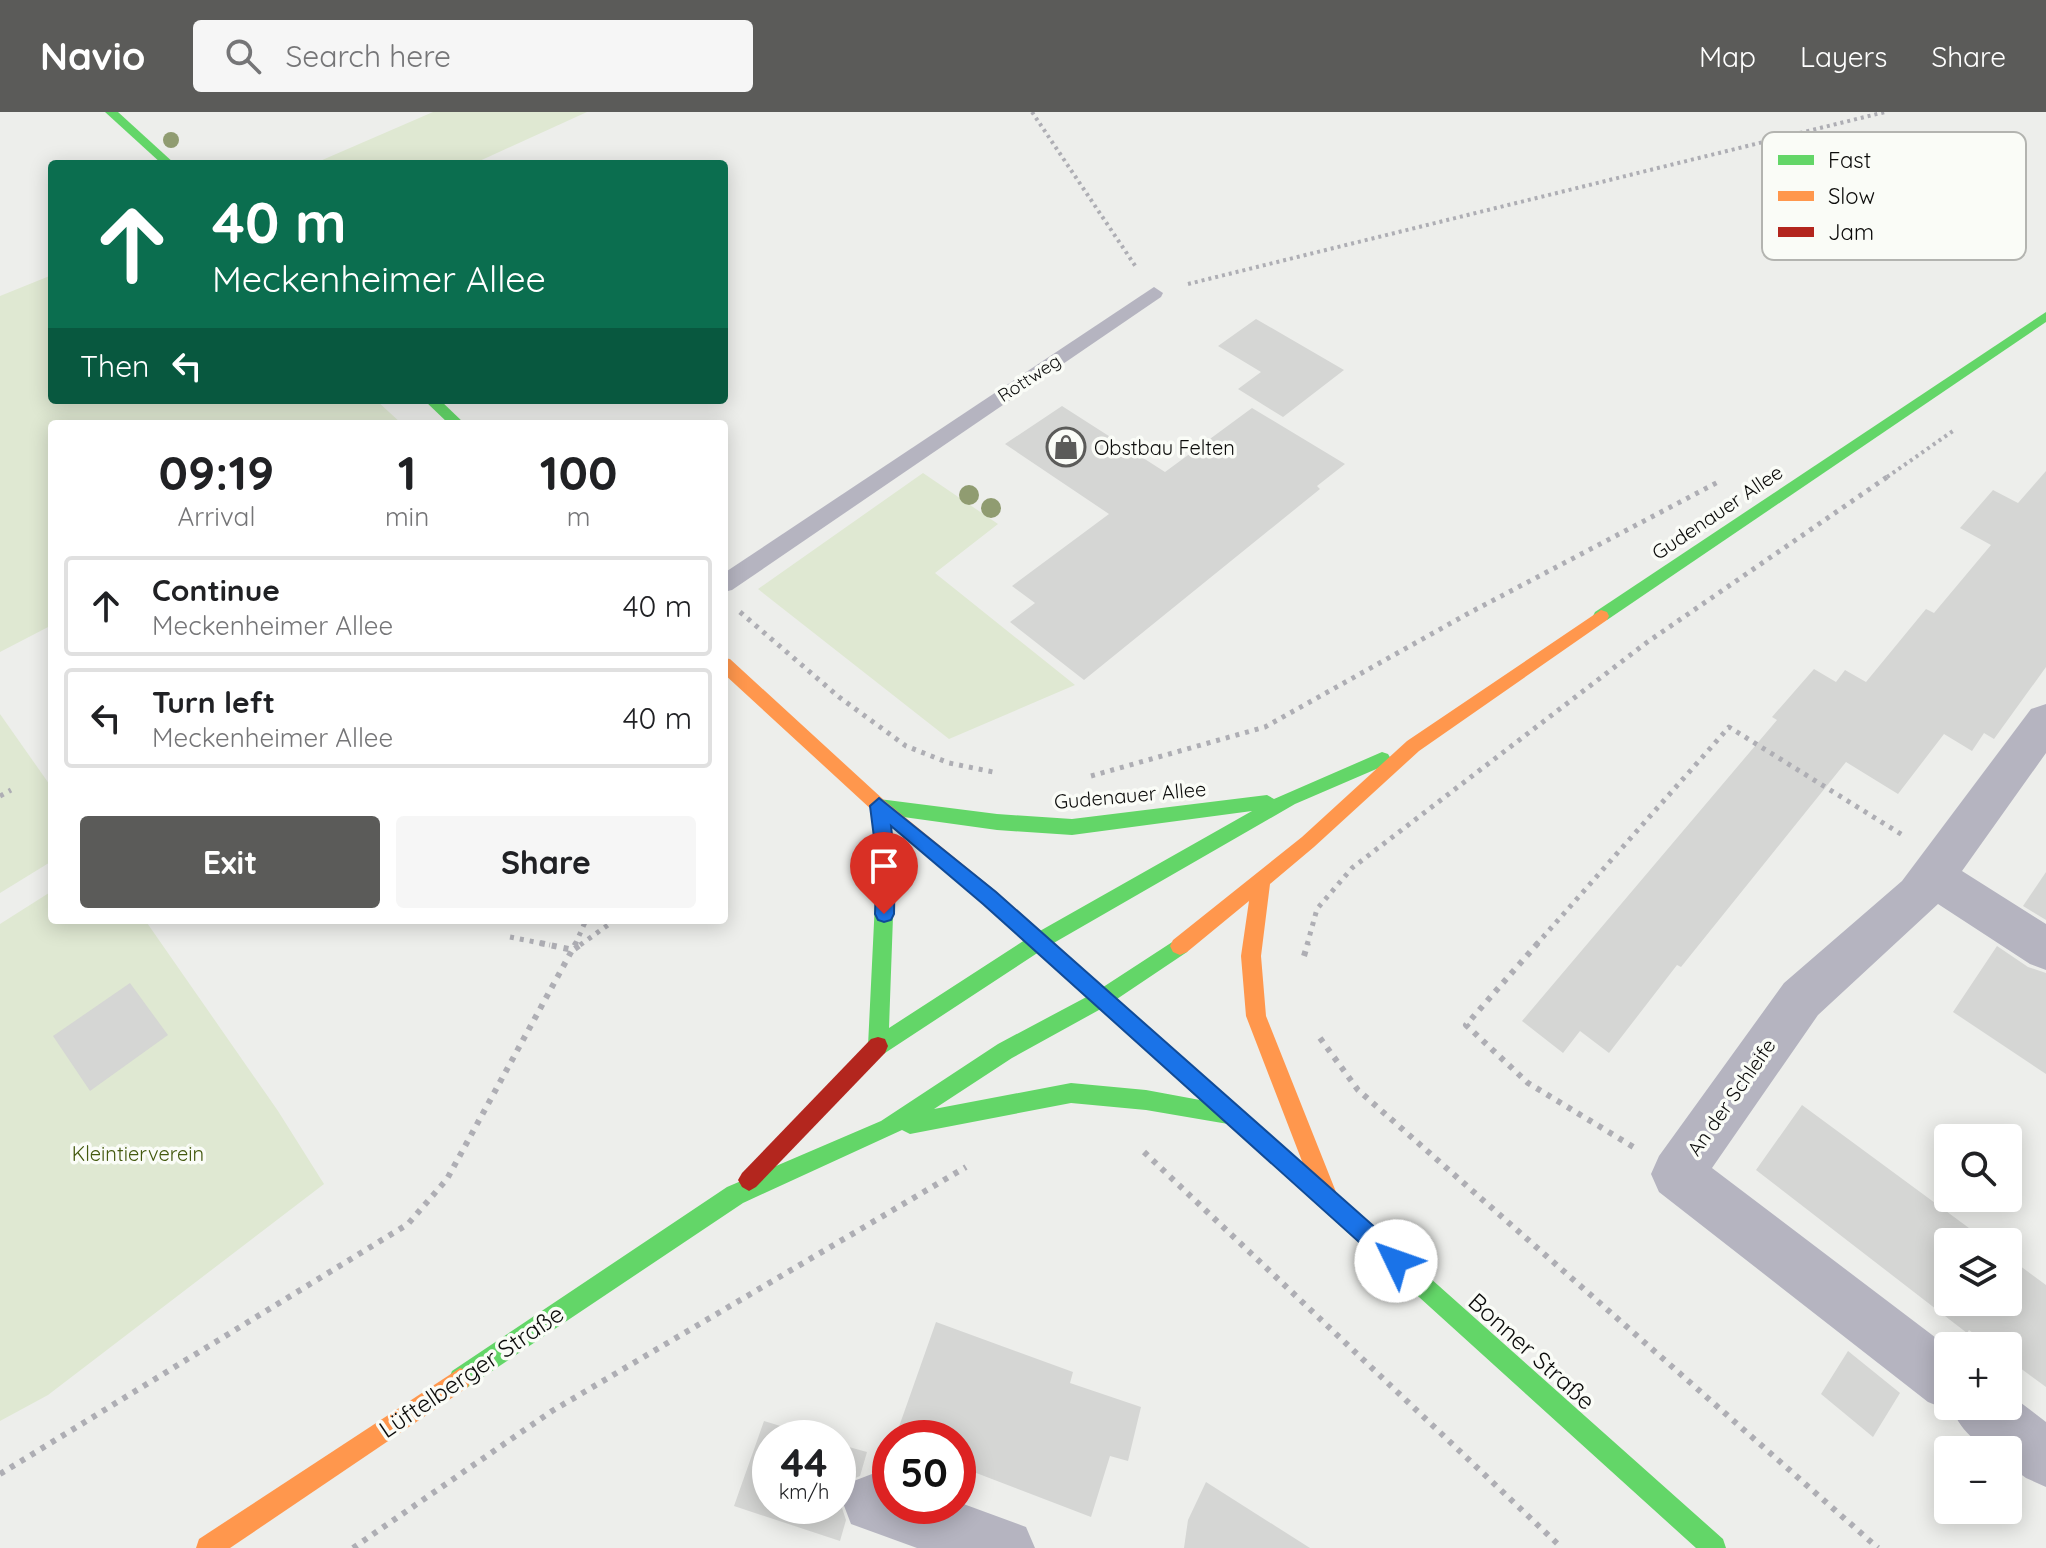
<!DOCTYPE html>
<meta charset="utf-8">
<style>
:root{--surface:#fff;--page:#f6f6f6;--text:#202124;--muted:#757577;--line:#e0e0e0;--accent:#5b5b59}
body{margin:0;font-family:Quicksand,sans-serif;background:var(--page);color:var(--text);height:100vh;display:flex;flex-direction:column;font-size:30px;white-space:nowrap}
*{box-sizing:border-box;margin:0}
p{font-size:26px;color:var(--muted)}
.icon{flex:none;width:44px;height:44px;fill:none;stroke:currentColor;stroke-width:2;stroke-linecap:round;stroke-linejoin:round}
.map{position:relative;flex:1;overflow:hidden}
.panel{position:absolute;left:48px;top:308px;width:680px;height:504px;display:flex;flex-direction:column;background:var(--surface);border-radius:8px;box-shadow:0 4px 20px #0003}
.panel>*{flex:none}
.banner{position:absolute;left:48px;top:48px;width:680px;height:244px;border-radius:8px;box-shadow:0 4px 20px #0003;background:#0b6e4f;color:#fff;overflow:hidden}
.fabs{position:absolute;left:1934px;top:1012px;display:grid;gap:16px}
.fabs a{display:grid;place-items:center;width:88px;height:88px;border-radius:8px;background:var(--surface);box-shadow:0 4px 20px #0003;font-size:40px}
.speed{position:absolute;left:752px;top:1308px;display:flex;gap:16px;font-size:40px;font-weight:700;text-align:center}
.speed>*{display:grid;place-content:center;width:104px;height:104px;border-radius:50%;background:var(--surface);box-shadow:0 4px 20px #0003;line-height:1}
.speed small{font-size:20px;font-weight:400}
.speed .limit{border:12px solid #d22;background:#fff;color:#111}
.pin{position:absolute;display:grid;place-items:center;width:68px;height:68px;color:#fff;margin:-82px -34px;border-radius:50% 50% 50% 0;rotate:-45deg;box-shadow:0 0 8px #0007}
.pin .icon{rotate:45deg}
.me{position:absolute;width:88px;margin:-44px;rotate:312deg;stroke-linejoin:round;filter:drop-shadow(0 0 6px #0008)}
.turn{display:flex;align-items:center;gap:28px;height:168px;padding:0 32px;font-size:36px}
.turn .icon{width:104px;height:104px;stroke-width:2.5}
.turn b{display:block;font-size:56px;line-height:68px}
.then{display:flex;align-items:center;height:76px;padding:0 32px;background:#0003;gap:16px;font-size:30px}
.eta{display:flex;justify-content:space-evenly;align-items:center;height:136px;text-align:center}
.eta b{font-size:48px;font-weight:700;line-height:56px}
.action{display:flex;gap:16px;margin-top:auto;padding:16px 32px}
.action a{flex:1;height:92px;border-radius:8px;background:var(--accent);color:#fff;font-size:32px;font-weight:700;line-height:92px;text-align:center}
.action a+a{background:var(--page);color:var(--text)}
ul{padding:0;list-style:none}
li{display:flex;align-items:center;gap:24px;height:100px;margin:0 16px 12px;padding:0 16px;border:4px solid var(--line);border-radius:8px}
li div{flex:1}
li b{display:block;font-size:30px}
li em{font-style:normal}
header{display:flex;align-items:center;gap:48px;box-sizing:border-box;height:112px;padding:0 40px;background:var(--accent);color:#fff}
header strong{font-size:38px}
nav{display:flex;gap:44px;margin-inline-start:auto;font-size:28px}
.search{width:560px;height:72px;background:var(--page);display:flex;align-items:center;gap:20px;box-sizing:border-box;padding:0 28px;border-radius:8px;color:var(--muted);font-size:30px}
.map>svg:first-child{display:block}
.green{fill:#dfe8d2}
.building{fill:#d5d6d4}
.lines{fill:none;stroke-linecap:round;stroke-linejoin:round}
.path-far2{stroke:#aeaeb4;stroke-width:4;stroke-dasharray:3 4;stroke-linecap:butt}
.path-far1{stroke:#aeaeb4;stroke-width:5;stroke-dasharray:4 6;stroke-linecap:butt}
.path{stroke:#aeaeb4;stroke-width:6;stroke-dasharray:5 7;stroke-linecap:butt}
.lane{fill:#b5b4c0;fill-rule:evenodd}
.street{fill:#b5b4c0;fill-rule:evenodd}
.fast{fill:#63d668;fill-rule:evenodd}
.slow{fill:#ff974d;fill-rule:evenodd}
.jam{fill:#b3261e;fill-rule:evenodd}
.tree{fill:#909c71}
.route{fill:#1a73e8;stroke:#114b97;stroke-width:2}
.labels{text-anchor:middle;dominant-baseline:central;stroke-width:7;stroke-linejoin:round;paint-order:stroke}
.far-street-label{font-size:18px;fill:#0c0c0b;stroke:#fafcf7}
.poi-label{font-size:20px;fill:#0c0c0b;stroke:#fafcf7;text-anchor:start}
.street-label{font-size:20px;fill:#0c0c0b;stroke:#fafcf7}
.park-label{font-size:20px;fill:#43590e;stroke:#fafcf7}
.near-street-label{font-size:24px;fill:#0c0c0b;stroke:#fafcf7}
.key{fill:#fafcf7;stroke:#b3b4b0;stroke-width:2}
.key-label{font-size:22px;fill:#0c0c0b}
</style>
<header>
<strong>Navio</strong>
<div class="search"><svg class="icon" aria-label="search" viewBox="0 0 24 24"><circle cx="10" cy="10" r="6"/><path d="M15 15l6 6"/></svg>Search here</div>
<nav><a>Map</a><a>Layers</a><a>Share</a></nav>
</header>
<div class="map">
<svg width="2046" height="1436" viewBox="0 0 2046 1436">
<rect width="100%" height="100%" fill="#edeeeb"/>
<g class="green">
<path d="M 433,0 L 587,0 L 473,52 L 313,52 Z"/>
<path d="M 52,163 L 52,288 L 376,288 L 402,312 L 52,312 L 52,513 L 0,540 L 0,184 Z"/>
<path d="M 923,361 L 998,412 L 935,461 L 1075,573 L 949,627 L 758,477 Z"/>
<path d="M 0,602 L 52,676 L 52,749 L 0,781 Z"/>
<path d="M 52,779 L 52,808 L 145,808 L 278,999 L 324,1072 L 48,1283 L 0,1309 L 0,812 Z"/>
</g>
<g class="building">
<path d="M 1256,207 L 1344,258 L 1283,305 L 1238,277 L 1261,260 L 1218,234 Z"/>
<path d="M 1062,294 L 1165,360 L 1252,296 L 1345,352 L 1317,374 L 1320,377 L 1084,568 L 1010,510 L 1035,491 L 1012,474 L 1109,402 L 1005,332 Z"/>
<path d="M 2046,359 L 2046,555 L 1994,627 L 1984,621 L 1972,639 L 1944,622 L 1898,682 L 1846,650 L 1681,855 L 1677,853 L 1609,941 L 1580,919 L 1563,941 L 1522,909 L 1777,608 L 1772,605 L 1814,557 L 1836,570 L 1845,558 L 1866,570 L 1926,497 L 1934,501 L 1991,433 L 1960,416 L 1993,378 L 2018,391 Z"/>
<path d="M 2046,760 L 2046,808 L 2023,794 Z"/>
<path d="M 1997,834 L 2028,855 L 2046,861 L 2046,962 L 1953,900 Z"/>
<path d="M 130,871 L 168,923 L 90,979 L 53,924 Z"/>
<path d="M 1802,993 L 1988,1130 L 1948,1130 L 1948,1190 L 2008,1190 L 2008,1145 L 2046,1173 L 2046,1275 L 2008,1247 L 2008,1234 L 1991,1234 L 1969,1218 L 1967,1221 L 1756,1058 Z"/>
<path d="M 936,1210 L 1073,1260 L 1070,1271 L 1141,1295 L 1128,1349 L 1110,1344 L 1091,1405 L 958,1354 L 958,1326 L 895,1326 Z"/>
<path d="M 1848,1239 L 1900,1281 L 1873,1325 L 1821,1282 Z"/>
<path d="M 764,1309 L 820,1326 L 770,1326 L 770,1394 L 838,1394 L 838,1332 L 867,1340 L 860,1364 L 848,1369 L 840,1390 L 846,1408 L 840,1429 L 734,1394 Z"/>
<path d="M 1206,1370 L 1310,1436 L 1184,1436 L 1188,1408 Z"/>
</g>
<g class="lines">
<g class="path-far2">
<path d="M 1032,0 L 1136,155"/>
<path d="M 1188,172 L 1885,0"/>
<path d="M 1887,365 L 1953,319"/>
</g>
<g class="path-far1">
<path d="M 740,500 L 839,585 L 906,634 L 949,651 L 998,661"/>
<path d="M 1091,664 L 1265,615 L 1469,501 L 1720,369"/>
<path d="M 0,684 L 11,678"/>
<path d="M 510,825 L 550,833"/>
<path d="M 575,833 L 586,808"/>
<path d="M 580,833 L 615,808"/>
<path d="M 1307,833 L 1317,797 L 1352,756 L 1646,531 L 1890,363"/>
<path d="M 1536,833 L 1729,615 L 1904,724"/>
</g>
<g class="path">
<path d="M 540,831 L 573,838 L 583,831"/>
<path d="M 1538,831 L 1466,913 L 1528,971 L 1635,1036"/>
<path d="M 1304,844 L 1308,831"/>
<path d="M 1320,926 L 1358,978 L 1878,1436"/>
<path d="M 1144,1040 L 1562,1436"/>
<path d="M 0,1362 L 408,1112 L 447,1067 L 576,831"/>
<path d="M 353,1436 L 552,1299 L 966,1055"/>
</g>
<path class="lane" d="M 1154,175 L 1163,181 L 1161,185 L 732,478 L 724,480 L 724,461 Z"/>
<g class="street">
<path d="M 2046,592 L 2046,641 L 1962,759 L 2046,812 L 2046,858 L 2030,852 L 1938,792 L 1818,903 L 1712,1056 L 1948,1235 L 1948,1294 L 2008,1294 L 2008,1281 L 2046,1310 L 2046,1375 L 2026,1366 L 2008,1353 L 2008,1338 C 1981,1338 1962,1321 1952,1297 L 1948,1298 L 1928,1290 L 1659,1080 L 1651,1062 L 1659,1044 L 1784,871 L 1902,769 L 2031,597 Z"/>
<path d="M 872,1362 L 890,1368 L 890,1394 L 958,1394 L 958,1390 L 1026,1415 L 1035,1436 L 917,1436 L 851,1412 L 843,1391 L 851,1370 Z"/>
</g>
<g class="fast">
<path d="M 105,0 L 118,0 L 175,52 L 162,52 Z"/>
<path d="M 2046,200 L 2046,210 L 1607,508 L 1595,508 L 1593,504 L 1595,500 Z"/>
<path d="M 424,288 L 440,288 L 465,312 L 449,312 Z"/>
<path d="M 1382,640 L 1388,642 L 1391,647 L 1388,652 L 1295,692 L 1045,836 L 885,941 L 878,943 L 871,941 L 868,934 L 877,749 L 870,694 L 873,689 L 879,687 L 997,702 L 1072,707 L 1267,683 L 1274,687 ZM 1252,699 L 1031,824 L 889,916 L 895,749 L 889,703 L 997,718 L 1072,723 Z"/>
<path d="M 1180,825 L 1187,828 L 1190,834 L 1187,840 L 1108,893 L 1012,946 L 934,997 L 1071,971 L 1146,978 L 1200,988 L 1114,909 L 1111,903 L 1114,897 L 1121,894 L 1128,897 L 1723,1427 L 1726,1436 L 1696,1436 L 1228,1012 L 1146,998 L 1071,991 L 910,1022 L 902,1018 L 743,1091 L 468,1275 L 460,1278 L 452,1275 L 449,1267 L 452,1259 L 727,1075 L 881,1009 L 998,932 L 1094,881 Z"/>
</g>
<g class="slow">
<path d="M 1601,498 L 1607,500 L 1609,504 L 1607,508 L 1419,639 L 1314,735 L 1270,772 L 1261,844 L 1266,904 L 1336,1080 L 1333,1088 L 1325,1091 L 1317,1088 L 1246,904 L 1241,844 L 1249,789 L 1187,840 L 1180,843 L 1173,840 L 1170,834 L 1173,828 L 1302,725 L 1407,629 Z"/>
<path d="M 724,546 L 730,547 L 885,689 L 997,780 L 1128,897 L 1131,903 L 1128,909 L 1121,912 L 1114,909 L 983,792 L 873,699 L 724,562 Z"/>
<path d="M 460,1256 L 468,1259 L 471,1267 L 468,1275 L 230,1436 L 196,1436 L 199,1427 Z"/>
</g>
<path class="jam" d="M 878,925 L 885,927 L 888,934 L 885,941 L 756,1075 L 749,1079 L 742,1075 L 738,1068 L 742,1061 L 871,927 Z"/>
</g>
<g class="tree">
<circle cx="171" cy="28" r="8"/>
<circle cx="969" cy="383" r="10"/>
<circle cx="991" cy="396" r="10"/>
</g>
<path class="route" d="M 879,686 L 996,780 L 1404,1141 L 1407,1149 L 1404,1157 L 1396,1160 L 1389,1157 L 983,792 L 891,714 L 895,749 L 894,802 L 891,808 L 884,810 L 878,808 L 875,802 L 877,749 L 870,694 Z"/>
<defs>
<g id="shop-ring" transform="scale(2)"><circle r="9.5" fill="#fafcf7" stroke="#5b5b59" stroke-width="1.5"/><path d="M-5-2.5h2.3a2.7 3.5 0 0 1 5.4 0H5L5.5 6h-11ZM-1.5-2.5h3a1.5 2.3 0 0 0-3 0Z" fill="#5b5b59"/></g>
</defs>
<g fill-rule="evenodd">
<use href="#shop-ring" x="1066" y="335"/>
</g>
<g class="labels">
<g class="far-street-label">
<text transform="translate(1029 266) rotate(-33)">Rottweg</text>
</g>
<g class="poi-label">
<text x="1094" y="335">Obstbau Felten</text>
</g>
<g class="street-label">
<text transform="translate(1717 400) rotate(-34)">Gudenauer Allee</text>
<text transform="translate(1130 683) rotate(-5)">Gudenauer Allee</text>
<text transform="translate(1731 985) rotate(-55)">An der Schleife</text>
</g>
<g class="park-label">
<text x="138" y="1041">Kleintierverein</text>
</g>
<g class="near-street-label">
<text transform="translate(1532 1239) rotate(42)">Bonner Straße</text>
<text transform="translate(471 1259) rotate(-34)">Lüftelberger Straße</text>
</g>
</g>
<rect x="1762" y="20" width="264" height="128" rx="12" class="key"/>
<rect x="1778" y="43" width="36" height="10" fill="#63d668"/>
<rect x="1778" y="79" width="36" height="10" fill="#ff974d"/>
<rect x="1778" y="115" width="36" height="10" fill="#b3261e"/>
<g class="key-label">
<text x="1828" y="56">Fast</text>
<text x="1828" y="92">Slow</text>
<text x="1828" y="128">Jam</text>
</g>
</svg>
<div class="fabs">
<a><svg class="icon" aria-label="search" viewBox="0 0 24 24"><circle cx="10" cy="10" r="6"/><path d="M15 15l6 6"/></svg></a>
<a><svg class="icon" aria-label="layers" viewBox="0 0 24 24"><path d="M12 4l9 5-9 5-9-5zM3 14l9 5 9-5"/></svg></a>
<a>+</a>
<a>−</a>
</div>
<div class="speed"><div>44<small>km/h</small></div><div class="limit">50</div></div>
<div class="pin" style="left:884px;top:802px;background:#d93025"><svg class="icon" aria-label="arrive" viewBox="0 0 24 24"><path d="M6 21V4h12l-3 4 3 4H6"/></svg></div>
<svg class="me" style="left:1396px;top:1149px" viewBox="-20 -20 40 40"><circle r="19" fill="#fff"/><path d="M0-13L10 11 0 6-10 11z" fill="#1a73e8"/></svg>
<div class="banner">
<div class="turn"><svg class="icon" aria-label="ahead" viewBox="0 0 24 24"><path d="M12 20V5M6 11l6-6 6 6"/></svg><div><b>40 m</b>Meckenheimer Allee</div></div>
<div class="then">Then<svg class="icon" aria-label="left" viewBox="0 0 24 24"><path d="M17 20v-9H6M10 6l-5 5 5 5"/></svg></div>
</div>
<section class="panel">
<div class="eta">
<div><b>09:19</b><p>Arrival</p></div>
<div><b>1</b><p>min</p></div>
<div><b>100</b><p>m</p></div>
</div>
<ul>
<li><svg class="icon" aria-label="ahead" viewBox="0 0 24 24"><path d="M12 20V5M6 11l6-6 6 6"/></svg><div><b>Continue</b><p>Meckenheimer Allee</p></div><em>40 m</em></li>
<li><svg class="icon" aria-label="left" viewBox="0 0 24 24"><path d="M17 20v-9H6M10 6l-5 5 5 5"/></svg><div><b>Turn left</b><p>Meckenheimer Allee</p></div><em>40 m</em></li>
</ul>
<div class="action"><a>Exit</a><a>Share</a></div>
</section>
</div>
